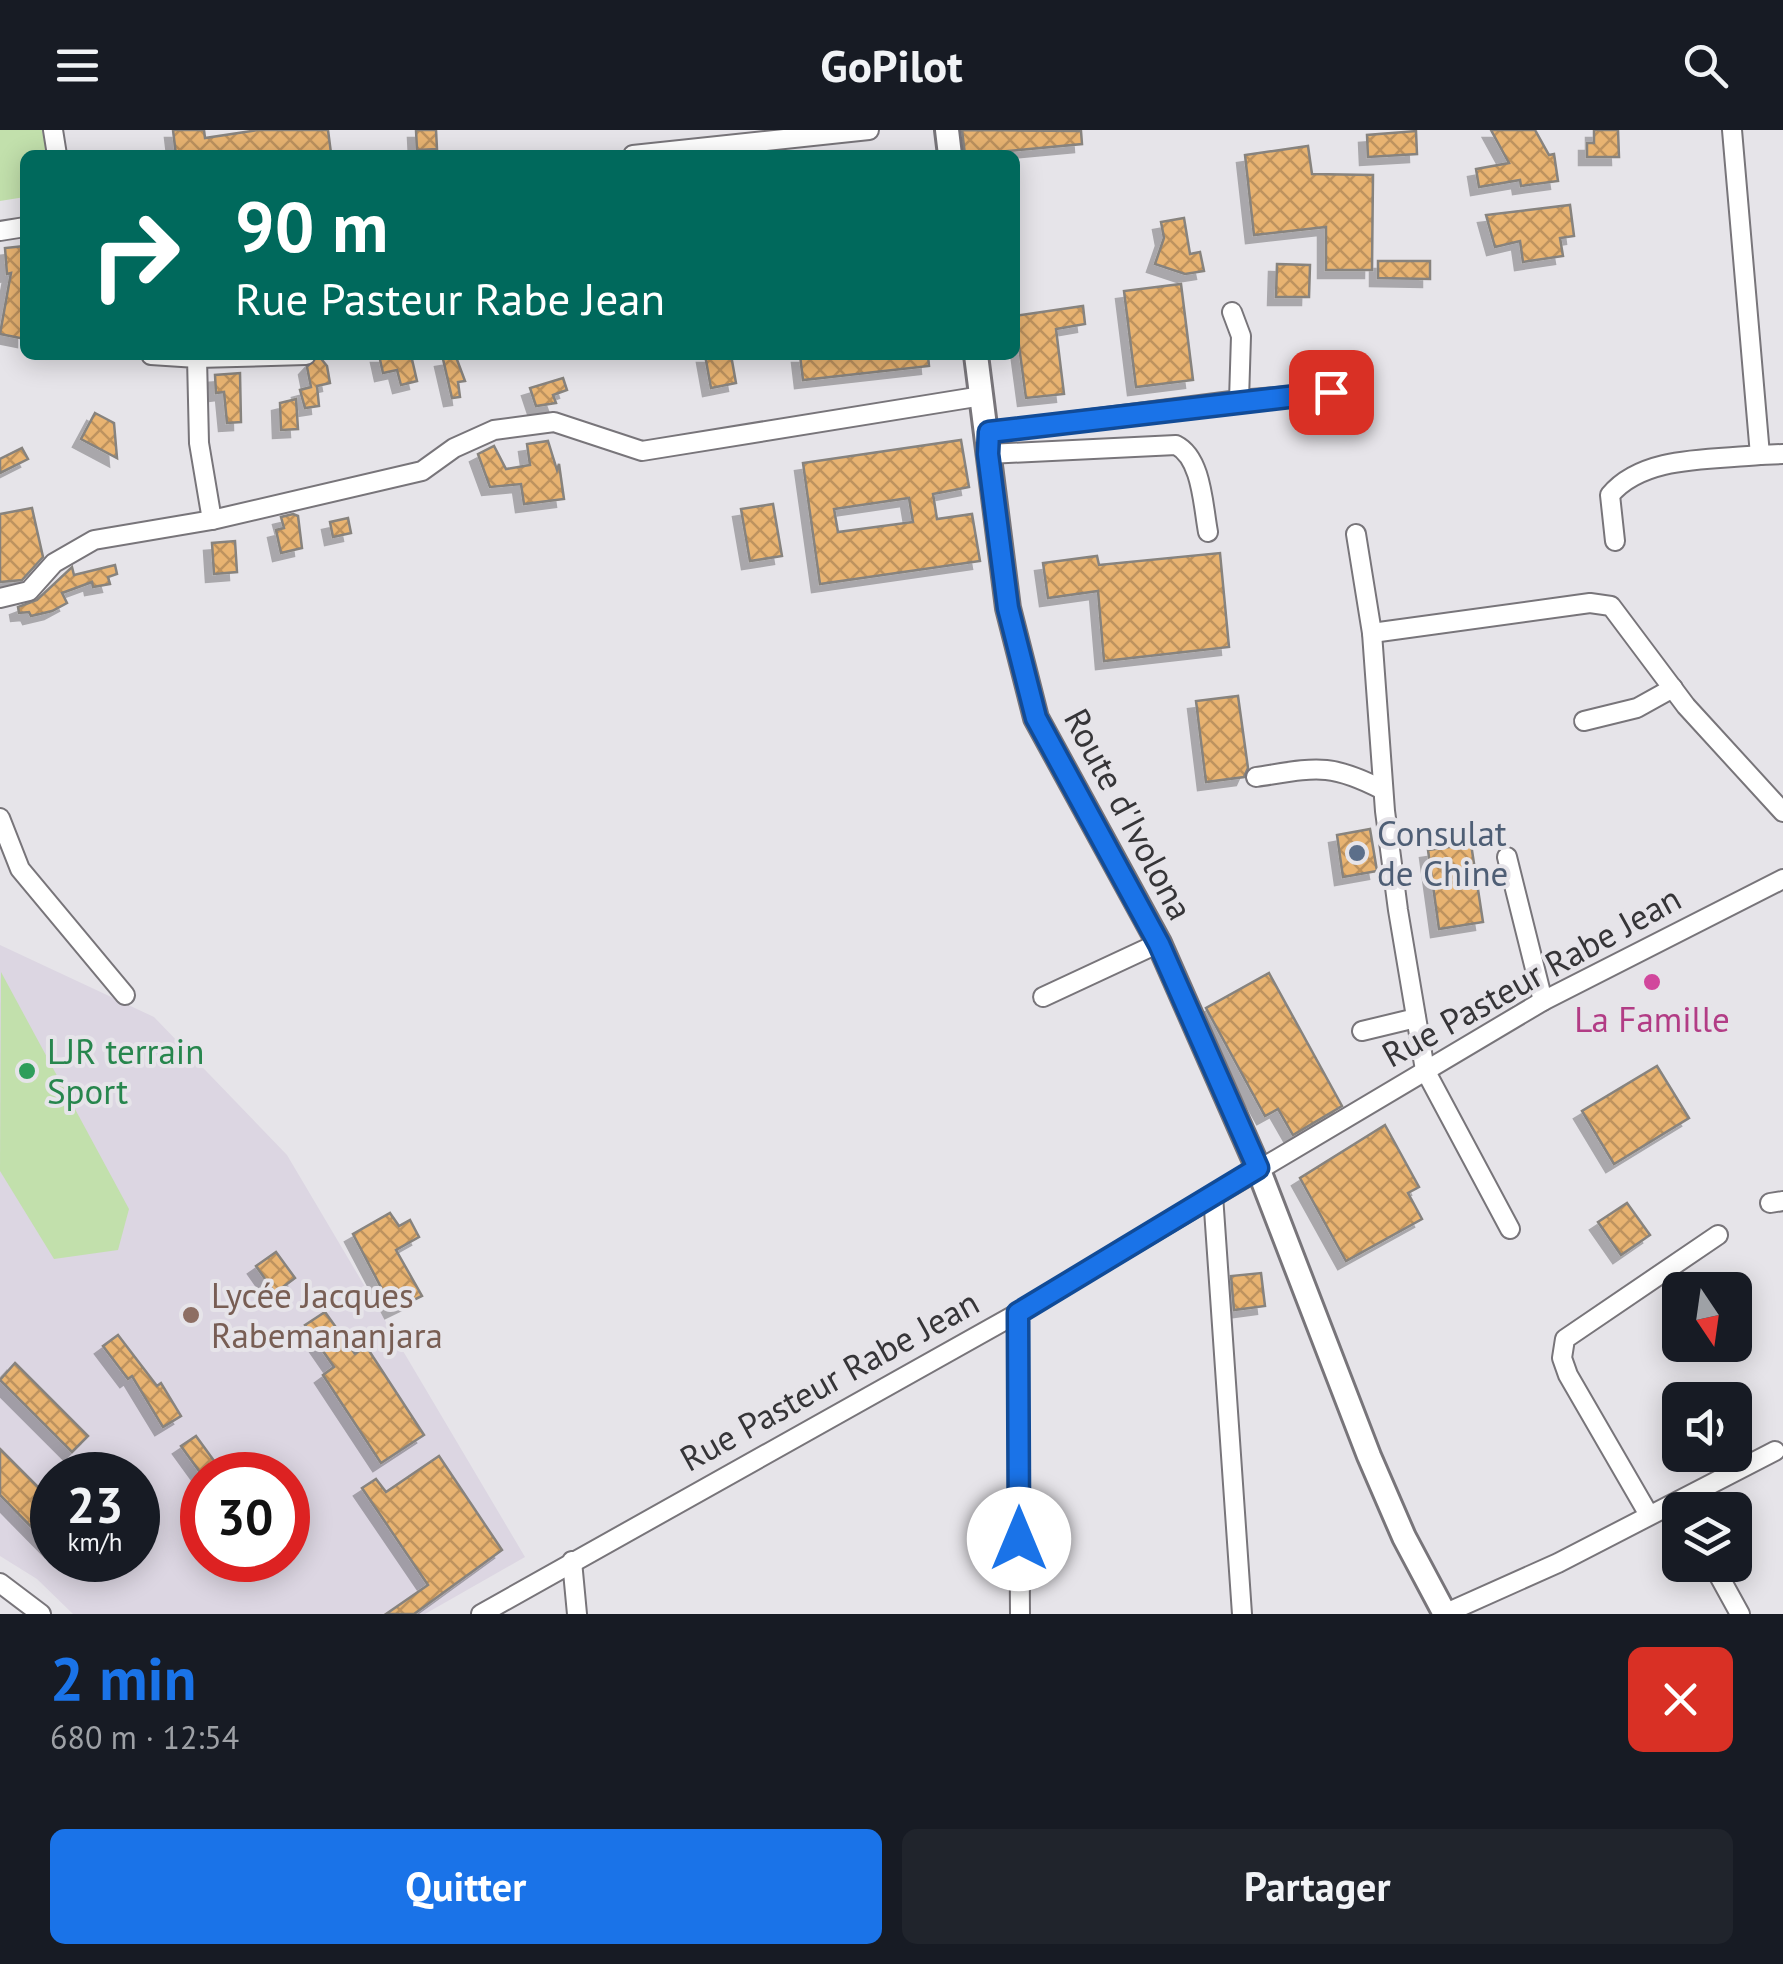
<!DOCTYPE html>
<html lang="fr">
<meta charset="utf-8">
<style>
:root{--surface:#171b24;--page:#20242c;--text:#f1f3f6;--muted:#9ea1a6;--accent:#1a73e8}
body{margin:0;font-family:"PT Sans",sans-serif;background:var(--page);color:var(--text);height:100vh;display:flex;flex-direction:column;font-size:38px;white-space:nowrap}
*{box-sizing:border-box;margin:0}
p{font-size:32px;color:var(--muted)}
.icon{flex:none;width:55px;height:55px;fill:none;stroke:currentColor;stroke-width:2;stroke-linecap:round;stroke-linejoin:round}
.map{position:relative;height:1484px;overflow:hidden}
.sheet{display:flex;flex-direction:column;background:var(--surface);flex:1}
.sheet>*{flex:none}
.guide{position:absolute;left:20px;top:20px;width:1000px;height:210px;border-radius:15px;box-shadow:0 5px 25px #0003;background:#00695c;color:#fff;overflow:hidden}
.needle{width:65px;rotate:167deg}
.fabs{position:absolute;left:1662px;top:1142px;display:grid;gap:20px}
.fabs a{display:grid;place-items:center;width:90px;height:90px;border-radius:15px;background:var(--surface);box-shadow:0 5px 25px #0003;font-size:50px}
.speed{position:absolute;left:30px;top:1322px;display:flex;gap:20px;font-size:50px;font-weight:700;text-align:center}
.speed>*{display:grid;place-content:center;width:130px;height:130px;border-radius:50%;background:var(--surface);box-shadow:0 5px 25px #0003;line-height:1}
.speed small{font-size:25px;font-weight:400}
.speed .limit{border:15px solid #d22;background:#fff;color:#111}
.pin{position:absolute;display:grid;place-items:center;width:85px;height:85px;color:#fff;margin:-42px;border-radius:20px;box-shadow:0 5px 15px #0006}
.me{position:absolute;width:110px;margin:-55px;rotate:0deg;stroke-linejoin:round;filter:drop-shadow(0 0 8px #0008)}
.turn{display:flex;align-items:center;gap:35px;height:210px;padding:0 50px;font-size:45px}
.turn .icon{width:130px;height:130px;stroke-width:2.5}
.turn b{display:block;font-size:70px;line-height:85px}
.round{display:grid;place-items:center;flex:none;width:105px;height:105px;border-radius:15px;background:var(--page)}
.headline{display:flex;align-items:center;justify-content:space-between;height:170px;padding:0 50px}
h1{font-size:60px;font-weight:800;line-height:75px;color:var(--accent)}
.cta{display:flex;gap:20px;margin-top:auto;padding:20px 50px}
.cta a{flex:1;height:115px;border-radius:15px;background:var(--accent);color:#fff;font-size:40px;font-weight:800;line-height:115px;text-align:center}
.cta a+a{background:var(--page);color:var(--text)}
header{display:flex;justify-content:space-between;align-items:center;height:130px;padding:0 50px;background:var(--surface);font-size:45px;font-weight:800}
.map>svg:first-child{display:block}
.built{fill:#dcd6e2;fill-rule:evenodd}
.garden{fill:#c2e0ac}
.building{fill:url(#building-cross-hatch);stroke:#87837e;stroke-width:2.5;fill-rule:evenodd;filter:url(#shadow)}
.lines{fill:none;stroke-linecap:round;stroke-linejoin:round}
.minor-casing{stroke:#78757a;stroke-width:22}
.major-casing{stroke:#78757a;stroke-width:28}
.minor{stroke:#fff;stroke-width:18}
.major{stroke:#fff;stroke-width:22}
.route-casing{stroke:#114b97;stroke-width:25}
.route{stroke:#1a73e8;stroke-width:18}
.service-dot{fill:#5c6f8a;stroke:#e6e4e9;stroke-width:4}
.hotel-dot{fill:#d1479c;stroke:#e6e4e9;stroke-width:4}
.leisure-dot{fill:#2e9e5b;stroke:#e6e4e9;stroke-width:4}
.education-dot{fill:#8d6e63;stroke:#e6e4e9;stroke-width:4}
.labels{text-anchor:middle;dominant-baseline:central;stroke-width:8;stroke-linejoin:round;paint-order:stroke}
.street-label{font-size:35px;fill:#363538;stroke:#e6e4e9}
.service-label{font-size:35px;fill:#4e5e75;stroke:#e6e4e9;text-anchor:start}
.hotel-label{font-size:35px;fill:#b23c85;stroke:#e6e4e9}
.leisure-label{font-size:35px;fill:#27864d;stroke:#e6e4e9;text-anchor:start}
.education-label{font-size:35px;fill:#785e54;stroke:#e6e4e9;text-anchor:start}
</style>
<header><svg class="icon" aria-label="menu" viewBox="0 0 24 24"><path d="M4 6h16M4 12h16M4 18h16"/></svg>GoPilot<svg class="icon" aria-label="search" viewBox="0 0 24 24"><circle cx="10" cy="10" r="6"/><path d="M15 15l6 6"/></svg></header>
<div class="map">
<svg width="1783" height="1484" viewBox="0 0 1783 1484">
<defs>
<pattern id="building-cross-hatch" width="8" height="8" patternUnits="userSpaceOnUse" patternTransform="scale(2.5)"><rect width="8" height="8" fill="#e8b371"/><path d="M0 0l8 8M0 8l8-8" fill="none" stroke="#bd925e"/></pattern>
<filter id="shadow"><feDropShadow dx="-8" dy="8" stdDeviation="0" flood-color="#0004"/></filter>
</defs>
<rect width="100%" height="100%" fill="#e6e4e9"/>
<path class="built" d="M 0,815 L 154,887 L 287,1025 L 525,1427 L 425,1484 L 73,1484 L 37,1449 L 0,1426 ZM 52,1345 L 138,1345 L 138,1430 L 52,1430 ZM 202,1345 L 288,1345 L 288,1430 L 202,1430 Z"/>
<g class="garden">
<path d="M 0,0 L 42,0 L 47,25 L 25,25 L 25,67 L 0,71 Z"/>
<path d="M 1,842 L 129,1079 L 118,1120 L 54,1129 L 0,1041 Z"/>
</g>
<g class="building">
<path d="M 173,0 L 204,0 L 205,8 L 258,0 L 328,0 L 331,23 L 176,25 Z"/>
<path d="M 416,0 L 436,0 L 437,19 L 417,20 Z"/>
<path d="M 962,0 L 1081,1 L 1082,14 L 965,25 Z"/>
<path d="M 1491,0 L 1535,0 L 1549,25 L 1554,24 L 1558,51 L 1521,56 L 1520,50 L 1479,57 L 1476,39 L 1509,33 Z"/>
<path d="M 1594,0 L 1618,0 L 1619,27 L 1587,27 L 1587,13 L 1594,13 Z"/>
<path d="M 1416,1 L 1417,24 L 1368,27 L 1367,5 Z"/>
<path d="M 1308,16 L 1312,44 L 1373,45 L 1372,140 L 1326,140 L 1326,97 L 1254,105 L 1245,25 Z"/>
<path d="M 1570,75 L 1574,106 L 1560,108 L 1563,126 L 1523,132 L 1520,111 L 1495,117 L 1486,85 Z"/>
<path d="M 1184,88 L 1190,124 L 1200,122 L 1204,141 L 1185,144 L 1155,134 L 1164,108 L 1161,92 Z"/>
<path d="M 25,116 L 25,209 L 0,204 L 11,143 L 7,144 L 5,118 Z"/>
<path d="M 1378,131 L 1430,131 L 1430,149 L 1378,148 Z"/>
<path d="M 1277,134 L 1310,135 L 1309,167 L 1276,167 Z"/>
<path d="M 1181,154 L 1193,250 L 1136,257 L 1124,161 Z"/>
<path d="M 1083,176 L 1085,194 L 1056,199 L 1064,264 L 1026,268 L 1015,186 Z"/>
<path d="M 318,225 L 327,236 L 330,253 L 317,256 L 319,276 L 305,278 L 300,260 L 311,257 L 307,237 Z"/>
<path d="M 379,225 L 411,225 L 417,251 L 401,255 L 397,240 L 383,243 Z"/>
<path d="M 705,225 L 731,225 L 736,253 L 711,258 Z"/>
<path d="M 800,225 L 928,225 L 929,236 L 803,250 Z"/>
<path d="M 456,227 L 465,251 L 458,252 L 460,267 L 452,268 L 443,229 Z"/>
<path d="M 240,243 L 241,292 L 227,293 L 224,262 L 216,263 L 215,245 Z"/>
<path d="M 563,248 L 567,260 L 553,265 L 556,273 L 536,276 L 530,258 Z"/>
<path d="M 296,269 L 298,299 L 281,300 L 280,273 Z"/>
<path d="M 95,283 L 114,293 L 117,328 L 81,309 Z"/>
<path d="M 961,310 L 969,357 L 933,364 L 937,389 L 972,384 L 980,431 L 820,454 L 803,333 ZM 909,368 L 913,392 L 838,402 L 834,379 Z"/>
<path d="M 548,311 L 557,340 L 559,334 L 564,369 L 524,374 L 521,354 L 490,357 L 478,324 L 494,316 L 506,339 L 530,335 L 527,314 Z"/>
<path d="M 22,318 L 28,329 L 0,343 L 0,329 Z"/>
<path d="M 773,374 L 782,426 L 750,431 L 741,379 Z"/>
<path d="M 32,378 L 43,427 L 22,450 L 0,452 L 0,384 Z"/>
<path d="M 293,384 L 298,386 L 302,418 L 281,423 L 276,400 L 284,398 L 281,387 Z"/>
<path d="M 348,388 L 351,403 L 333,407 L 330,392 Z"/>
<path d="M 235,411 L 237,442 L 214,444 L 212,413 Z"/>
<path d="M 1220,423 L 1229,517 L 1104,531 L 1098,461 L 1048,468 L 1043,433 L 1097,426 L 1099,435 Z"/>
<path d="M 115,435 L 117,444 L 108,447 L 110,454 L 93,457 L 92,452 L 62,463 L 67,473 L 52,481 L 31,486 L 29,482 L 19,483 L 18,477 L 37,470 L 72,437 L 74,445 Z"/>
<path d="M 1238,566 L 1248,638 L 1244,647 L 1206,652 L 1196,571 Z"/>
<path d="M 1370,699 L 1377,741 L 1343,747 L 1337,705 Z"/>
<path d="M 1471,714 L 1483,792 L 1439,799 L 1428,720 Z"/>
<path d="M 1269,843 L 1342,976 L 1293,1005 L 1278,979 L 1265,986 L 1206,878 Z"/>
<path d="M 1657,936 L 1689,988 L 1614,1034 L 1582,981 Z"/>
<path d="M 1385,995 L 1419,1057 L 1408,1063 L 1422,1089 L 1346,1131 L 1300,1048 Z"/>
<path d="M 1627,1073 L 1650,1105 L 1621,1125 L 1598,1092 Z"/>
<path d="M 390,1083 L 399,1096 L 410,1090 L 419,1107 L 396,1120 L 422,1166 L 393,1180 L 353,1104 Z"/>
<path d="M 276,1122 L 295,1148 L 275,1163 L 256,1136 Z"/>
<path d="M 1261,1143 L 1265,1176 L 1234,1180 L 1231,1146 Z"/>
<path d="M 325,1182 L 355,1224 L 366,1216 L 424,1305 L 381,1333 L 323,1245 L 334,1237 L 305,1195 Z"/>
<path d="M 118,1205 L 157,1256 L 161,1253 L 181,1286 L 163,1297 L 132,1246 L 128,1249 L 103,1216 Z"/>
<path d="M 15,1233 L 88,1306 L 72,1322 L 0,1250 Z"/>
<path d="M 196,1306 L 220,1339 L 212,1345 L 202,1345 L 181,1316 Z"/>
<path d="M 0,1319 L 52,1371 L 52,1418 L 0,1365 Z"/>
<path d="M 439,1326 L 502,1420 L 414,1484 L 386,1484 L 428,1455 L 362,1358 L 376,1349 L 386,1362 Z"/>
</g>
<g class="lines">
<g class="minor-casing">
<g id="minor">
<path d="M 53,0 L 57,25"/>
<path d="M 1732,0 L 1760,325 L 1783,324"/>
<path d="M 633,25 L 869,0"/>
<path d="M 0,101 L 25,97"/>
<path d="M 151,225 L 197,228 L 199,313 L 212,390"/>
<path d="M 197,228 L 306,225"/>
<path d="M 1239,270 L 1361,260"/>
<path d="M 989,302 L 1239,270 L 1241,206 L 1232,182"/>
<path d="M 988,324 L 1176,315 C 1202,328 1203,376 1208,402"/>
<path d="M 1356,404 L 1372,503 L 1385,681 L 1398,780 L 1425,940 L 1510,1099"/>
<path d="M 1615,411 L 1610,365 C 1643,325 1712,330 1760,325"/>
<path d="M 0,468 L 29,461 L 54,433 L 94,410 L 212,390 L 422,341 L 454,318 L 494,300 L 554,292 L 642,321 L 982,266"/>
<path d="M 1372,503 L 1590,473 L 1611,476 L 1686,576 L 1783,682"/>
<path d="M 1584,591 L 1637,578 L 1673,558"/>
<path d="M 1256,647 C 1315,638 1329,632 1383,660"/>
<path d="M 0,688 L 20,739 L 125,865"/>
<path d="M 1507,727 L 1543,871"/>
<path d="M 1043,867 L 1159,813"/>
<path d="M 1362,901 L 1416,888"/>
<path d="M 1213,1065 L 1242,1484"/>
<path d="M 1770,1073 L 1783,1071"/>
<path d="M 1018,1183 L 1020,1484"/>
<path d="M 1649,1385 L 1568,1245 L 1562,1228 L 1565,1209 L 1718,1105"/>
<path d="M 572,1431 L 577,1484"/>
<path d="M 1713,1435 L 1740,1484"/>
<path d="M 0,1453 L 41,1484"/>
<path d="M 481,1484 L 1018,1183 L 1543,871 L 1783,749"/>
<path d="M 1444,1484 L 1558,1433 L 1775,1321"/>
</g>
</g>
<g class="major-casing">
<g id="major">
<path d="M 947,0 L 950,25"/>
<path d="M 976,225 L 1008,478 L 1036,588 L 1159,813 L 1258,1038 L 1369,1326 L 1404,1407 L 1445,1484"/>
</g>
</g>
<use href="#minor" class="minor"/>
<use href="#major" class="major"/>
</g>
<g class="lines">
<g class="route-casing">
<path id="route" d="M 1019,1409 L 1018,1183 L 1258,1038 L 1159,814 L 1036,588 L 1008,478 L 988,324 L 989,302 L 1331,262"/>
</g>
<use href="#route" class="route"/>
</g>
<circle class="service-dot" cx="1357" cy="723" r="10"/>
<circle class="hotel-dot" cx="1652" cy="852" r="10"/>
<circle class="leisure-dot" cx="27" cy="941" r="10"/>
<circle class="education-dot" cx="191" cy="1185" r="10"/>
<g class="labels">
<g class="street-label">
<text transform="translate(1129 684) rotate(62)">Route d'Ivolona</text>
<text transform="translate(1531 846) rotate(-29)">Rue Pasteur Rabe Jean</text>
<text transform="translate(829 1250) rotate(-29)">Rue Pasteur Rabe Jean</text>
</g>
<g class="service-label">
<text x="1377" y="703">Consulat<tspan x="1377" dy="40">de Chine</tspan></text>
</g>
<g class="hotel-label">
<text x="1652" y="889">La Famille</text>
</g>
<g class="leisure-label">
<text x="47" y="921">LJR terrain<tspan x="47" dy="40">Sport</tspan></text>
</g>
<g class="education-label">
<text x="211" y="1165">Lycée Jacques<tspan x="211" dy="40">Rabemananjara</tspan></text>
</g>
</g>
</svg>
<div class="fabs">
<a><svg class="needle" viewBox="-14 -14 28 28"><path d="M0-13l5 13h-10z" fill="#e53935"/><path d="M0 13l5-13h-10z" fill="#9ea1a6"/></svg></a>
<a><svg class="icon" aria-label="sound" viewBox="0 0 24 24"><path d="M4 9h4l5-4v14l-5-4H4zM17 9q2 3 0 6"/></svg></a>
<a><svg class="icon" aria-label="layers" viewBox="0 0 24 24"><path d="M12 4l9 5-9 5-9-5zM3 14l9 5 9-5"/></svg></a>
</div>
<div class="speed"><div>23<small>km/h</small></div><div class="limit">30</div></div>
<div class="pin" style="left:1331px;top:262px;background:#d93025"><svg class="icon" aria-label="arrive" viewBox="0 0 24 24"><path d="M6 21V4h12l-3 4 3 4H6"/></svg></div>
<svg class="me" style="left:1019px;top:1409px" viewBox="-20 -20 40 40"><circle r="19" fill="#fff"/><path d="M0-13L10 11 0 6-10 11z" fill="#1a73e8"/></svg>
<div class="guide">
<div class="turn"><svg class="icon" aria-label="right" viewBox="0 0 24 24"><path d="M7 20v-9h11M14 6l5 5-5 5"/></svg><div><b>90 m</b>Rue Pasteur Rabe Jean</div></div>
</div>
</div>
<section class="sheet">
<div class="headline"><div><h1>2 min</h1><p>680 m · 12:54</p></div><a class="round" style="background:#d93025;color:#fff"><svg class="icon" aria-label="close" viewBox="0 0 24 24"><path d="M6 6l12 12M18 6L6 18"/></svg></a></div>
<div class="cta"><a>Quitter</a><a>Partager</a></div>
</section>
